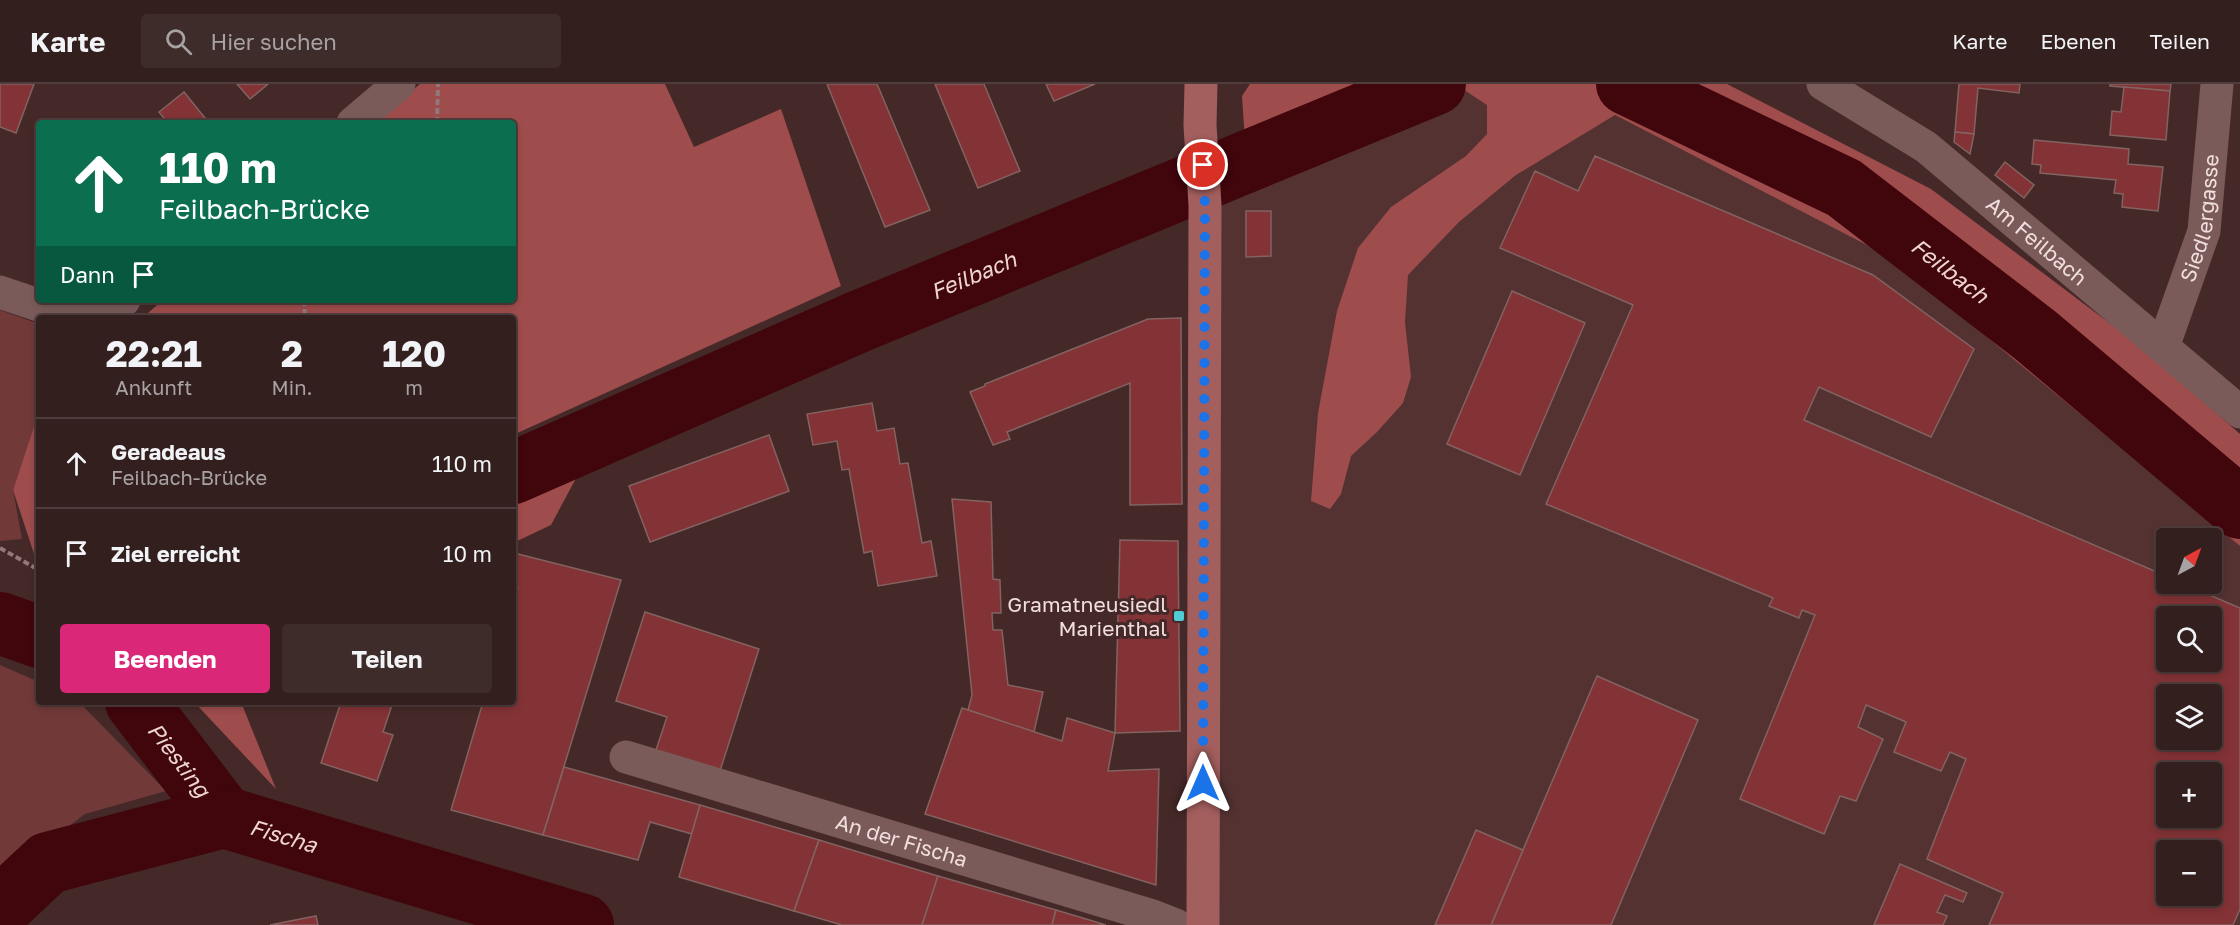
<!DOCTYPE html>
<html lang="de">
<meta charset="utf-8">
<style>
:root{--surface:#331f1e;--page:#3e2c2b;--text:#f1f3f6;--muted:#a9a2a4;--line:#4e3d3c;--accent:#db2777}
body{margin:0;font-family:"Golos Text",sans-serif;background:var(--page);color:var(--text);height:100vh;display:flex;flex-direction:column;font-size:22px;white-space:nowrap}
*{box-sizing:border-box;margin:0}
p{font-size:20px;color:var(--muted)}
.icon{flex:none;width:33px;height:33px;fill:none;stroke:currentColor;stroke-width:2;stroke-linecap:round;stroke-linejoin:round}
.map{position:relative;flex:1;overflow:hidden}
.sheet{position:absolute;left:36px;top:231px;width:480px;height:390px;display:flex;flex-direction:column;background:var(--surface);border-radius:6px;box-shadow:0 3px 9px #0003,0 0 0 2px var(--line)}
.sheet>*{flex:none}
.guide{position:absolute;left:36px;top:36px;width:480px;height:183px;border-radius:6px;box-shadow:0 3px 9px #0003,0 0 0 2px var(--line);background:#0b6e4f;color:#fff;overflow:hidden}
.needle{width:39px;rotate:41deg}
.buttons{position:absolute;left:2156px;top:444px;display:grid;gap:12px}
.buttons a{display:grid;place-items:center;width:66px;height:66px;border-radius:6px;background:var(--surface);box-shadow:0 3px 9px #0003,0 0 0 2px var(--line);font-size:30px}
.pin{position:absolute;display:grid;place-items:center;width:51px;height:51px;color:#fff;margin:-26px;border:3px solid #fff;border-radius:50%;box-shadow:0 2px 6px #0007}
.me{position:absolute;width:66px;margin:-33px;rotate:0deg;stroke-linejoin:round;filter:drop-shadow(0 0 4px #0008)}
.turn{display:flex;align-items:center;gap:21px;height:126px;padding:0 24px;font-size:27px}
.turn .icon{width:78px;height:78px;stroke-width:2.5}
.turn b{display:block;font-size:42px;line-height:51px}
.then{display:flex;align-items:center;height:57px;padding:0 24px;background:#0003;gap:12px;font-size:22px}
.eta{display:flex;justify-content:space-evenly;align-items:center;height:102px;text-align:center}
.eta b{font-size:36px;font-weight:700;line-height:42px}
.cta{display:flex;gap:12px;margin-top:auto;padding:12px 24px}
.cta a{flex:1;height:69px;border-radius:6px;background:var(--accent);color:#fff;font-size:24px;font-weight:700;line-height:69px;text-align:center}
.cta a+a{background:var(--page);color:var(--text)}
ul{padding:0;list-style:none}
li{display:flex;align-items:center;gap:18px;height:90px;padding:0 24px;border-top:2px solid var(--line)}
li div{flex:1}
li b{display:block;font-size:22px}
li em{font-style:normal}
header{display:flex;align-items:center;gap:36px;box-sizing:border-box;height:84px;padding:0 30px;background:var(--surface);border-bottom:2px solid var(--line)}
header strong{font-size:28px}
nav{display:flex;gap:33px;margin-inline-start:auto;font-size:21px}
.search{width:420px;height:54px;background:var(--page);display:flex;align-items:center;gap:15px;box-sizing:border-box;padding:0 21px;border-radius:6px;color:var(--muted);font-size:22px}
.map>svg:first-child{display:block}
.built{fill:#533231;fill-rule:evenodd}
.green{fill:#723939}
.forest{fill:#9f4c4c}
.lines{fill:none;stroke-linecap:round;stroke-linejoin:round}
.river{stroke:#41050c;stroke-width:62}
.building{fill:#833235;stroke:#826361;stroke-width:1.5;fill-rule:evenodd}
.path{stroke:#917979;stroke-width:4;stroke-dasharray:6 3;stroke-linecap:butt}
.minor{stroke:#7a5b5a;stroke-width:33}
.major{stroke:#a35e5e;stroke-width:33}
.route{stroke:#1a73e8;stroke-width:10;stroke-dasharray:0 18}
.poi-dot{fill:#51ccd4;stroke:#442928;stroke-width:2}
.labels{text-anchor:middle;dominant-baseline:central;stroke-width:6;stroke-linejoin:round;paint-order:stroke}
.street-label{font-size:21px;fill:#f1dede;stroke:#442928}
.poi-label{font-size:21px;fill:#f1dede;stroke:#442928;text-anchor:end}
.water-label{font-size:22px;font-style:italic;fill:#eed5d3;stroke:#442928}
</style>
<header>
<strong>Karte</strong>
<div class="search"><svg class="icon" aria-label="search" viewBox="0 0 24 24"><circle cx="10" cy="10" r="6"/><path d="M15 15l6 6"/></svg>Hier suchen</div>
<nav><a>Karte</a><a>Ebenen</a><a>Teilen</a></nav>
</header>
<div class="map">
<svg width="2240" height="841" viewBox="0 0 2240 841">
<rect width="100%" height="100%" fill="#442928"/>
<path class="built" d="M 1466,0 L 1555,0 L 1890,173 L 2240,462 L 2240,841 L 1213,841 L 1216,116 L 1414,20 ZM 2166,454 L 2211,454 L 2211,500 L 2166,500 ZM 2166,532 L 2211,532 L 2211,578 L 2166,578 ZM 2166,610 L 2211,610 L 2211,656 L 2166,656 ZM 2166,688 L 2211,688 L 2211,734 L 2166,734 ZM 2166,766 L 2211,766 L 2211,812 L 2166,812 Z"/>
<g class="green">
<path d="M 0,226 L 39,240 L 39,327 L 13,406 L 22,455 L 0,457 Z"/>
<path d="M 0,581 L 39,598 L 39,618 L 79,618 L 166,707 L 85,730 L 0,794 Z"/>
</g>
<g class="forest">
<path d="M 420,0 L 665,0 L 694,63 L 781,25 L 841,202 L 513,351 L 513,234 L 100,234 L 148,229 L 163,216 L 513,216 L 513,39 L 374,39 Z"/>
<path d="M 1250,0 L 1727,0 L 1931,105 L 2140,262 L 2240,350 L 2240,462 L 1890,173 L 1615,31 L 1516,91 L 1459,138 L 1408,191 L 1405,238 L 1411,293 L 1403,319 L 1377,348 L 1351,372 L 1341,410 L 1330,425 L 1311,417 L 1318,329 L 1337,227 L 1358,164 L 1391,123 L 1466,72 L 1487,50 L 1487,21 L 1458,2 L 1414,20 L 1248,103 L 1242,12 Z"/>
<path d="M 39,327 L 39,485 L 13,406 Z"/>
<path d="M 590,368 L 551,441 L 513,459 L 513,404 Z"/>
<path d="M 194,618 L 241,618 L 276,705 Z"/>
</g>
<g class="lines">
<g class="river">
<path id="s1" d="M 1627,0 L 1844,104 L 2035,251 L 2240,424"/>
<path id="s2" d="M 513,389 L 860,237 L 1435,0"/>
<path d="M 0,539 L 39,553"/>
<path id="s3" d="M 136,618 L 224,733"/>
<path id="s4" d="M 0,824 L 48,779 L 224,733 L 583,841"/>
</g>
</g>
<g class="building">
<path d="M 0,0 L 34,0 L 16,49 L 0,43 Z"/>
<path d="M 237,0 L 268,0 L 250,15 Z"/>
<path d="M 827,0 L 877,0 L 930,126 L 885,143 Z"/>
<path d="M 935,0 L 984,0 L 1020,87 L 978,104 Z"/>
<path d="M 1046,0 L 1095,0 L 1054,17 Z"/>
<path d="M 1959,0 L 2020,0 L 2019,9 L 1978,4 L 1974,50 L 1955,48 Z"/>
<path d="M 2110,0 L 2171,0 L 2170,7 L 2110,2 Z"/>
<path d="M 2124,3 L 2170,7 L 2166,56 L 2110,51 L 2112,27 L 2121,28 Z"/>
<path d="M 184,8 L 209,39 L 168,39 L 159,28 Z"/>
<path d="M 1955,48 L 1974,50 L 1970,70 L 1954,58 Z"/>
<path d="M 2034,56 L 2129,65 L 2128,80 L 2163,83 L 2158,127 L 2122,123 L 2123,110 L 2114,109 L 2116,96 L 2040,89 L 2041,81 L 2032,80 Z"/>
<path d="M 1595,72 L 1873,191 L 1974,265 L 1931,353 L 1819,303 L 1804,336 L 2166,492 L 2166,500 L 2184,500 L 2240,524 L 2240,825 L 2233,841 L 1989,841 L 2003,809 L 1927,775 L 1966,675 L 1950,668 L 1941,687 L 1894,668 L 1906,638 L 1866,621 L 1858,643 L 1883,655 L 1856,717 L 1840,712 L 1824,750 L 1740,715 L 1815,531 L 1802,526 L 1799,534 L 1769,522 L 1773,514 L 1546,420 L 1633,221 L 1500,164 L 1535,87 L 1578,107 ZM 2166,532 L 2211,532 L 2211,578 L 2166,578 ZM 2166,610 L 2211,610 L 2211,656 L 2166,656 ZM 2166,688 L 2211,688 L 2211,734 L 2166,734 ZM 2166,766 L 2211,766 L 2211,812 L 2166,812 Z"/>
<path d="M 2005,78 L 2034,101 L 2024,114 L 1995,91 Z"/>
<path d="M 1246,127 L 1271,127 L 1271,172 L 1246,173 Z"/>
<path d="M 1512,207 L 1585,239 L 1520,391 L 1447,360 Z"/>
<path d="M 1181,234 L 1182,420 L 1130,421 L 1130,299 L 1007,348 L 1010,355 L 993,361 L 970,308 L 985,302 L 985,300 L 1148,235 Z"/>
<path d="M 872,319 L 877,347 L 894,344 L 900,380 L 908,379 L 922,459 L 931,457 L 937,492 L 878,502 L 872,467 L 864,469 L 849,385 L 842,386 L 837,357 L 813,361 L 807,330 Z"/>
<path d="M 769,351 L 789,407 L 650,458 L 629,402 Z"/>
<path d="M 952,415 L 991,418 L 993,495 L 1000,496 L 1001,529 L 992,529 L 993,546 L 1002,546 L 1008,601 L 1043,608 L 1034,648 L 968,626 L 972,611 Z"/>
<path d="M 1120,456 L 1178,457 L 1180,647 L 1115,649 Z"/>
<path d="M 514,469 L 621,496 L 543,751 L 451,726 L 483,618 L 513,618 L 513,519 L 518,503 L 513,502 Z"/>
<path d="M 645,528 L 759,565 L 719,690 L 655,669 L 667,633 L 616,617 Z"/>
<path d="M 1597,592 L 1698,636 L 1611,841 L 1491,841 Z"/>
<path d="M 341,618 L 393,618 L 383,648 L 393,651 L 377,697 L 321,679 Z"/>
<path d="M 962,624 L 1062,657 L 1067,634 L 1115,649 L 1108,687 L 1159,685 L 1156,801 L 925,730 Z"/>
<path d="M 564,683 L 700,721 L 692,750 L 650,738 L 638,776 L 543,751 Z"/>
<path d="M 700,721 L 819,756 L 794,827 L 679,793 Z"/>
<path d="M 1476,746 L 1523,766 L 1491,841 L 1435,841 Z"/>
<path d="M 819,756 L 938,792 L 922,841 L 842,841 L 794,827 Z"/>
<path d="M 1900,780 L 1967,809 L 1963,818 L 1945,811 L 1937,828 L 1947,832 L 1943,841 L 1874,841 Z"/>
<path d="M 938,792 L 1056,826 L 1052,841 L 922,841 Z"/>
<path d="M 1056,826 L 1106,841 L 1052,841 Z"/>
<path d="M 316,832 L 318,841 L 270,841 Z"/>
</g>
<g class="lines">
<g class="path">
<path d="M 437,39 L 438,0"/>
<path d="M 304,216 L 305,234"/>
<path d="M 0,464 L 39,486"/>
</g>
<g class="minor">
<path id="s5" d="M 1823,0 L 1926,63 L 2240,328"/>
<path d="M 353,39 L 399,0"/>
<path d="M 0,208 L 53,226 L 97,227 L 124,216"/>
<path id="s6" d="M 2163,263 L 2204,147 L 2217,0"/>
<path id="s7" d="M 626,673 L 1153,832 L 1176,841"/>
</g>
<path class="major" d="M 1201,0 L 1200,41 L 1205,121 L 1203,841"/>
</g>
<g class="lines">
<path class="route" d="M 1203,81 L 1205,121 L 1203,699"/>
</g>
<rect class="poi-dot" x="1173" y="526" width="12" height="12" rx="3"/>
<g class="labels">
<g class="street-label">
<text stroke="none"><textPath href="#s6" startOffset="135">Siedlergasse</textPath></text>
<text stroke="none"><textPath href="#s5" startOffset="266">Am Feilbach</textPath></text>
<text stroke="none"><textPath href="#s7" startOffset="288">An der Fischa</textPath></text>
</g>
<g class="poi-label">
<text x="1167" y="520">Gramatneusiedl<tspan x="1167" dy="24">Marienthal</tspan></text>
</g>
<g class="water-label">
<text stroke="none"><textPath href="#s1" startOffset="375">Feilbach</textPath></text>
<text stroke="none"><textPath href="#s2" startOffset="501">Feilbach</textPath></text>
<text stroke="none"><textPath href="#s3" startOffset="72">Piesting</textPath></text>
<text stroke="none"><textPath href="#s4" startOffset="310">Fischa</textPath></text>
</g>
</g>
</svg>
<div class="buttons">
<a><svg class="needle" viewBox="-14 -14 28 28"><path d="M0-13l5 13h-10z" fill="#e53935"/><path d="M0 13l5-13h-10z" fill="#a9a2a4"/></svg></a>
<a><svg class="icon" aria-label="search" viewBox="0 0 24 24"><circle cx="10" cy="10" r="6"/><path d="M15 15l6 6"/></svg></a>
<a><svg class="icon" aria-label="layers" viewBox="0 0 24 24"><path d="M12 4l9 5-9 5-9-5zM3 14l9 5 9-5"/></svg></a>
<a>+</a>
<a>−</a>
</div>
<div class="pin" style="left:1203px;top:81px;background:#d93025"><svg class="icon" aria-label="arrive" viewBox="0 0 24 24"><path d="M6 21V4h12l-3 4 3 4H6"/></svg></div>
<svg class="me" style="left:1203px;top:699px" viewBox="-20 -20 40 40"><path d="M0-17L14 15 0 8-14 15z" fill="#1a73e8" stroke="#fff" stroke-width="4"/></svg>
<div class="guide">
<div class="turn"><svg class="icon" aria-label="ahead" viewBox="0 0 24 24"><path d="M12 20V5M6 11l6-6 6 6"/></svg><div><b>110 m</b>Feilbach-Brücke</div></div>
<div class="then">Dann<svg class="icon" aria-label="arrive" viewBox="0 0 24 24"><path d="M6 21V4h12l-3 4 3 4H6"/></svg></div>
</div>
<section class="sheet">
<div class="eta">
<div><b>22:21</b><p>Ankunft</p></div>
<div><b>2</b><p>Min.</p></div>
<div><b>120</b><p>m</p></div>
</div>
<ul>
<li><svg class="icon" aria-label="ahead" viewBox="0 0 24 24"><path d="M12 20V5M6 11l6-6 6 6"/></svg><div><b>Geradeaus</b><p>Feilbach-Brücke</p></div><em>110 m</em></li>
<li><svg class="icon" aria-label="arrive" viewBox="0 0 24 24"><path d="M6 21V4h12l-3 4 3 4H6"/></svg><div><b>Ziel erreicht</b></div><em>10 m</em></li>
</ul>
<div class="cta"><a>Beenden</a><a>Teilen</a></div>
</section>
</div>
